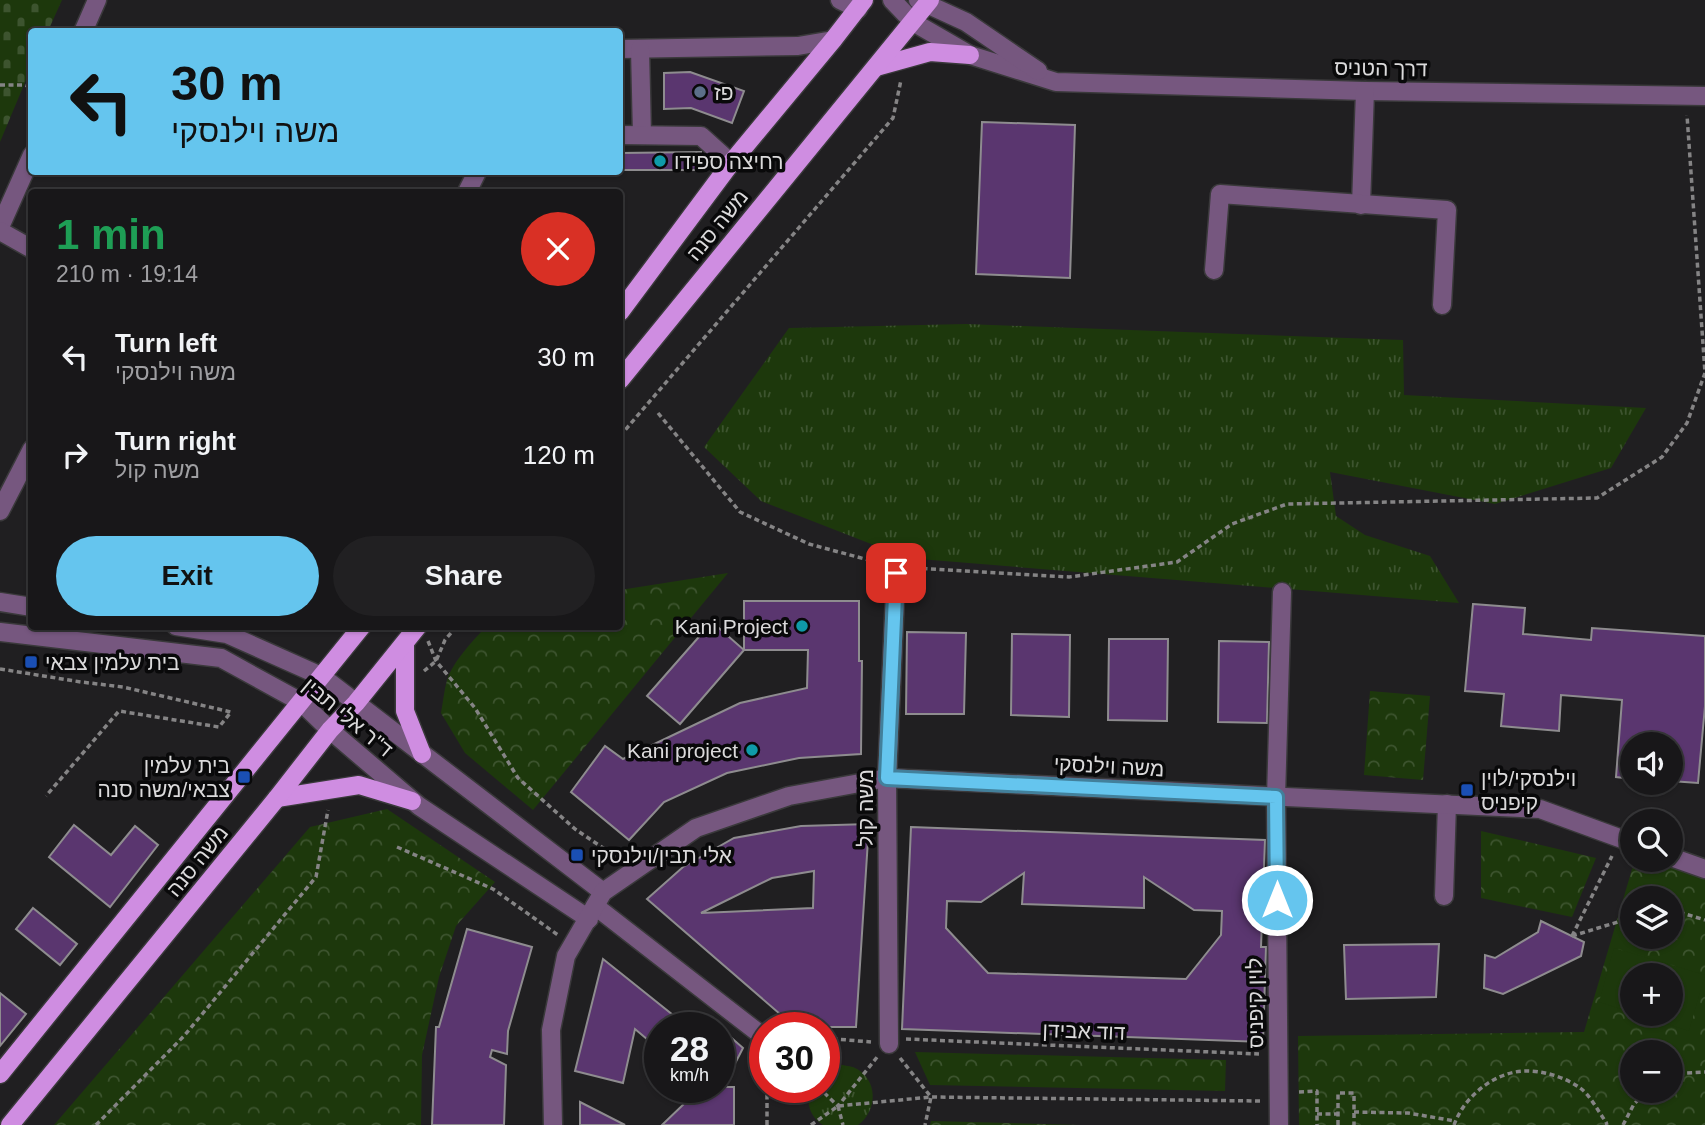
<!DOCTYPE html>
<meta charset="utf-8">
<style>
:root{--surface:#181719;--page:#212022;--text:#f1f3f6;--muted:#9f9fa2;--line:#363638;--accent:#65c5ee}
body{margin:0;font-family:Arial,Heebo,sans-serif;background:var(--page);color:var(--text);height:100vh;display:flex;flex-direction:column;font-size:26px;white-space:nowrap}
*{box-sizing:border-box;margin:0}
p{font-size:23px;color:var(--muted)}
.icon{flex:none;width:38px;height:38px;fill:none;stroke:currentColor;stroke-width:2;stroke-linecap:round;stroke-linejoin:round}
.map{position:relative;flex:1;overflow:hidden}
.details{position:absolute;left:28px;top:189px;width:595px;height:441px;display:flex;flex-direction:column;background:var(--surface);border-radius:7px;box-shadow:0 2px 5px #0004,0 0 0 2px var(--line)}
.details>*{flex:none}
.guide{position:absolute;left:28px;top:28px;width:595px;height:147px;border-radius:7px;box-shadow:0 2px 5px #0004,0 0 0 2px var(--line);background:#65c5ee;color:#111;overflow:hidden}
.buttons{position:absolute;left:1620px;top:732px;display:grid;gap:14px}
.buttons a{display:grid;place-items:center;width:63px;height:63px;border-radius:50%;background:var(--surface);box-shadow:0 2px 5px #0004,0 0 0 2px var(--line);font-size:35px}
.speed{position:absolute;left:644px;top:1012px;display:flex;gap:14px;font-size:35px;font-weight:700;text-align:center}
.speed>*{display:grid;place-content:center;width:91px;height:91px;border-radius:50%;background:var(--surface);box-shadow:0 2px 5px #0004,0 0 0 2px var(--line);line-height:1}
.speed small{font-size:18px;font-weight:400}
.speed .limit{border:10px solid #d22;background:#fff;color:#111}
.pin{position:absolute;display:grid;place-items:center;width:60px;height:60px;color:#fff;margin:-30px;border-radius:14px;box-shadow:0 4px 10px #0006}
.me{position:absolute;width:77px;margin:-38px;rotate:0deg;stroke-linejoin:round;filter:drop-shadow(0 0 5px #0008)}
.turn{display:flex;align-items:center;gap:24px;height:147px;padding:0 28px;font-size:32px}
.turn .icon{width:91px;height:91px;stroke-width:2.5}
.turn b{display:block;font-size:49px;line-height:60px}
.round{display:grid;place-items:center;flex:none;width:74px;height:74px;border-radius:37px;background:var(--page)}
.overview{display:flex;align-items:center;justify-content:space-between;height:119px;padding:0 28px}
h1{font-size:42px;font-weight:800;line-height:52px;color:#1e9e55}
.cta{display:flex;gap:14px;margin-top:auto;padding:14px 28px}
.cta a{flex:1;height:80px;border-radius:42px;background:var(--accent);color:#111;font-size:28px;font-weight:800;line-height:80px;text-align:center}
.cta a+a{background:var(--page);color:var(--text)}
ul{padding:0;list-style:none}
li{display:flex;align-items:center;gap:21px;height:98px;padding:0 28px}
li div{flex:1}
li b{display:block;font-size:26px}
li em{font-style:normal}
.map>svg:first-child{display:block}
.grass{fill:url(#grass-tufts)}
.forest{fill:url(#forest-crowns);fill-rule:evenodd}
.cemetery{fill:url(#cemetery-stones)}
.garden{fill:#1d380c}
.building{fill:#5a366f;stroke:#8e8c8f;stroke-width:2;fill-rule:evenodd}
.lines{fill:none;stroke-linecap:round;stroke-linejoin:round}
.minor-casing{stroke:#3a393b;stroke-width:21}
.major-casing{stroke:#3a393b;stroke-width:21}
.path{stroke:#858485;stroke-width:3.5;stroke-dasharray:5 3.5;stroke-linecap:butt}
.minor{stroke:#76577f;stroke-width:18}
.major{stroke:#cf8de1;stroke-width:18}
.route-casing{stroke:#42809b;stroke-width:18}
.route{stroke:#65c5ee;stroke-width:12}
.service-dot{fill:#5c6f8a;stroke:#09090a;stroke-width:2.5}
.culture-dot{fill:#0f9aa8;stroke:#09090a;stroke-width:2.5}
.transit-dot{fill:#1a4fb4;stroke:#09090a;stroke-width:2.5}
.labels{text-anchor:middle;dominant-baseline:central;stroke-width:7;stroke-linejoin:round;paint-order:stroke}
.street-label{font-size:21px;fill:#dbdadb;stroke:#09090a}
.poi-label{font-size:21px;fill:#dbdadb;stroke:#09090a;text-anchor:start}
</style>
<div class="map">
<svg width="1705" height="1125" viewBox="0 0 1705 1125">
<defs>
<pattern id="grass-tufts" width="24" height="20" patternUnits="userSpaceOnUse" patternTransform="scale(1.75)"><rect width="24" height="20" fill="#1d380c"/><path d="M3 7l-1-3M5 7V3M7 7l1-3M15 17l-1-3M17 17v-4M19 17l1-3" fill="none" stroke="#3d542f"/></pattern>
<pattern id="forest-crowns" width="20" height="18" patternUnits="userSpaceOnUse" patternTransform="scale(1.75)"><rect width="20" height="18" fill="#1d380c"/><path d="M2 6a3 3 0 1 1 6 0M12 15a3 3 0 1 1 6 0" fill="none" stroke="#3d542f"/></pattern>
<pattern id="cemetery-stones" width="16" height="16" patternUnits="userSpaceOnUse" patternTransform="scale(1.75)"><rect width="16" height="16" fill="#1d380c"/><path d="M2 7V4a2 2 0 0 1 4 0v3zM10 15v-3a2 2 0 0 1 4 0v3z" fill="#3d542f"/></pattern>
</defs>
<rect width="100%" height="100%" fill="#201f21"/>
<g class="grass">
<path d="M 966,324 L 1403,340 L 1404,395 L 1646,408 L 1611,468 L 1495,504 L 1330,472 L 1336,516 L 1365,535 L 1430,556 L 1459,603 L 907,558 L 761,501 L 704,447 L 789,328 Z"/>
<path d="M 842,1065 C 843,1065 853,1067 853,1067 C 879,1078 878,1111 858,1125 L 823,1125 C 809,1116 806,1102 810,1087 L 824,1087 L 824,1069 L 829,1066 Z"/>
</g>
<g class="forest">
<path d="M 728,573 L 533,810 L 465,753 L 441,713 C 443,702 444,691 447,680 C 453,662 473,640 486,627 L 620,626 L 620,590 Z"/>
<path d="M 1370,691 L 1430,696 L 1423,780 L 1364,775 Z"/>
<path d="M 387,809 L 495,882 L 456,926 L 439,977 L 422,1055 L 421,1125 L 54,1125 L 310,827 Z"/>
<path d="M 1481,831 L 1596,858 L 1572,917 L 1481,898 Z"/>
<path d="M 1635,859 L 1671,859 L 1705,870 L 1705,1125 L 1299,1125 L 1298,1036 L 1584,1032 ZM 1633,898 L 1671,898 L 1671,936 L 1633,936 ZM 1633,975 L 1671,975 L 1671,1013 L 1633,1013 ZM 1633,1052 L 1671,1052 L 1671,1090 L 1633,1090 Z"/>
<path d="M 915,1052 L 1226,1060 L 1225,1091 L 930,1085 Z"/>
<path d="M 931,1121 L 1081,1125 L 930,1125 Z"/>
</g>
<path class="cemetery" d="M 0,0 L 62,0 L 48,31 L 32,32 L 31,68 L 0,142 Z"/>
<path class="garden" d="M 1614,948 L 1705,975 L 1689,1031 L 1634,1013 L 1671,1013 L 1671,975 L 1633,975 L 1633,1013 L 1599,1002 Z"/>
<g class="building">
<path d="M 690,72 L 744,91 L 732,123 L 691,108 L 664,109 L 664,73 Z"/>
<path d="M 982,122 L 1075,125 L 1070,278 L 976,274 Z"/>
<path d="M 701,152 L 701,170 L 620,170 L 620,153 Z"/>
<path d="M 744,601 L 859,601 L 859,661 L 862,661 L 861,754 L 799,758 L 727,773 L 664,802 L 629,840 L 571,792 L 605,746 L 623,759 L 740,703 L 807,688 L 808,650 L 744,650 Z"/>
<path d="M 1473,604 L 1525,608 L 1523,634 L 1591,640 L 1592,628 L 1705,636 L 1705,706 L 1698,783 L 1671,781 L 1671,744 L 1633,744 L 1633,779 L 1616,777 L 1622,700 L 1561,695 L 1559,731 L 1501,726 L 1504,694 L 1465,691 Z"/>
<path d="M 712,622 L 744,650 L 680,724 L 647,696 Z"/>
<path d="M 907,632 L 966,633 L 964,714 L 906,714 Z"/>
<path d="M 1012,634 L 1070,635 L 1069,717 L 1011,715 Z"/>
<path d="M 1109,639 L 1168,639 L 1167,721 L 1108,720 Z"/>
<path d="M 1219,641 L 1269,642 L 1267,723 L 1218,722 Z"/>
<path d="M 869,824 L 856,1027 L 795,1027 L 647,899 L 683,867 L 734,838 L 801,826 ZM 814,871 L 813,908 L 701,913 L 772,878 Z"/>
<path d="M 74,825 L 111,855 L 135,826 L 158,845 L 110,907 L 49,857 Z"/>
<path d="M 911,827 L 1265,840 L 1261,947 L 1266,947 L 1263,1042 L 902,1029 ZM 1024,873 L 1022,904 L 1144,908 L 1144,877 L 1194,910 L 1222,911 L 1221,935 L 1186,979 L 988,973 L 946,928 L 947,901 L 981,902 Z"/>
<path d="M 33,908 L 77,944 L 60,965 L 16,929 Z"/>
<path d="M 1541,921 L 1584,942 L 1581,956 L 1503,994 L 1484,988 L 1485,955 L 1495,958 L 1538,932 Z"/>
<path d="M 467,929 L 532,947 L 508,1031 L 507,1054 L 492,1050 L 490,1057 L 506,1065 L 504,1125 L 432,1125 L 436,1027 L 439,1027 Z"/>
<path d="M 1439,944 L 1436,997 L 1346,999 L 1344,945 Z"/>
<path d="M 603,959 L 688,1027 L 660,1027 L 660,1050 L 635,1029 L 623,1083 L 575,1071 Z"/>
<path d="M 0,993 L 26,1014 L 0,1046 Z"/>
<path d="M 719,1027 L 743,1048 L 723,1087 L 734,1087 L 734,1125 L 662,1125 L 688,1100 L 687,1087 L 719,1087 Z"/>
<path d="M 580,1102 L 625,1125 L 580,1125 Z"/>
</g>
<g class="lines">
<g class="minor-casing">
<g id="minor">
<path d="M 840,0 L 858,9"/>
<path d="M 892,0 L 913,22 L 970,55 L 1056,82 L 1365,91 L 1705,96"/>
<path d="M 918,0 L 966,22 L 1038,71"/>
<path d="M 83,32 L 97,0"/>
<path d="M 620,49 L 798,46 L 833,40"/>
<path d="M 640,49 L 642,135"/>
<path d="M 620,135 L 701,136 L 731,163"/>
<path d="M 467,192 L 477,172"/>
<path d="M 1361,205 L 1365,91"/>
<path d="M 0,227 L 32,155"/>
<path d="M 0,231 L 32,249"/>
<path d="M 1214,270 L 1220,194 L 1447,210 L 1442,305"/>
<path d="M 0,511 L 32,449"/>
<path d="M 0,602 L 32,607"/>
<path d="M 176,626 L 227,634 L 321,676 L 603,892"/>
<path d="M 0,632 L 221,658 L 301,702 L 330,730 L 419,806 L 589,919"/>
<path d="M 1671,857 L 1705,869"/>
<path d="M 1444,896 L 1447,804"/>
<path d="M 595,906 L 765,1038"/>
<path d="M 889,1044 L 887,778 L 896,573"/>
<path d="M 553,1125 L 551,1030 L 566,956 L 603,892 L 696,828 L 789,796 L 887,778 L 1540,809 L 1633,843"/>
<path d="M 1279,1125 L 1276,797 L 1282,592"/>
</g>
</g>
<g class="major-casing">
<g id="major">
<path d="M 876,67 L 930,52 L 970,55"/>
<path d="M 620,312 L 731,163 L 833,40 L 864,0"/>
<path d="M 620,380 L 930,0"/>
<path d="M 405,643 L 405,711 L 422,754"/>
<path d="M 277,798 L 359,785 L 412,801"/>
<path d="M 0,1074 L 362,626"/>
<path d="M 10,1125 L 277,798 L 330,730 L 356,703 L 418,626"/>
</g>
</g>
<g class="path">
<path d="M 0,85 L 24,85 L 32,87"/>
<path d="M 658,413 L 740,512 L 809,544 L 880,563"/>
<path d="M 620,436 L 893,118 L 901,80"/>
<path d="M 914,568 L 1069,577 L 1177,562 L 1232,524 L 1287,504 L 1597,498 L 1662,457 L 1687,423 L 1705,373 L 1687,115"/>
<path d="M 428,641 L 436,661 L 475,708 L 518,778 L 575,829 L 618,858"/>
<path d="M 0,669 L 81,682 L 123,687 L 231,712 L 219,727 L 119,711 L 46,796"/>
<path d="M 424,671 L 436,661 L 445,640 L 457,626"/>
<path d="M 397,847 L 493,889 L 558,935"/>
<path d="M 1639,860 L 1654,866"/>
<path d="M 1671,914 L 1682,913 L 1705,920"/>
<path d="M 1572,936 L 1612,856"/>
<path d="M 1572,936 L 1621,921 L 1633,920"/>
<path d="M 824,1038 L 871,1042"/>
<path d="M 906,1039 L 1259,1054"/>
<path d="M 900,1058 L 931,1097 L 925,1125"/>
<path d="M 1671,1078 L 1685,1073 L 1705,1072"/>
<path d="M 818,1087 L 838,1106 L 878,1056"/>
<path d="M 1299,1092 L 1317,1091 L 1317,1125"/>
<path d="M 838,1106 L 843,1125"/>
<path d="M 1354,1112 L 1408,1113 L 1455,1121"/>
<path d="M 1317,1114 L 1338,1114"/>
<path d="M 96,1125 L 184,1036 L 316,877 L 328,810"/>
<path d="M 767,1125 L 767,1087"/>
<path d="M 811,1125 L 838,1106 L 931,1097 L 1260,1101"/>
<path d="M 1338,1125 L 1338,1093 L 1354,1093 L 1354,1125"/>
<path d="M 1454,1125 C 1464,1097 1493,1073 1523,1071 C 1542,1070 1565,1077 1580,1088 C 1590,1095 1598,1111 1606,1122 L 1607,1125"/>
<path d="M 1623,1125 L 1634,1104 L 1648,1090"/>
</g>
<use href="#minor" class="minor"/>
<use href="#major" class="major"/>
</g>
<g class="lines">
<g class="route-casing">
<path id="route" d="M 896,573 L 887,778 L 1276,797 L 1277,900"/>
</g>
<use href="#route" class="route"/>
</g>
<circle class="service-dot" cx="700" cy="92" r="7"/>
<g class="culture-dot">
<circle cx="660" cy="161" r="7"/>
<circle cx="802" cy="626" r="7"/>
<circle cx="752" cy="750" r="7"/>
</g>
<g class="transit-dot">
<rect x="24" y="655" width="14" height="14" rx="3.5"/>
<rect x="237" y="770" width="14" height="14" rx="3.5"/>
<rect x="1460" y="783" width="14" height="14" rx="3.5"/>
<rect x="570" y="848" width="14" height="14" rx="3.5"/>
</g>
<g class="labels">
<g class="street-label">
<text transform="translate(1381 68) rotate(1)">דרך הטניס</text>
<text transform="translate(717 225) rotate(-51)">משה סנה</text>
<text transform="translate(348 717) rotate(40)">ד"ר אלי תבין</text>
<text transform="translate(1109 766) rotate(3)">משה וילנסקי</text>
<text transform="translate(865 808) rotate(-90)">משה קול</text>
<text transform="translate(197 861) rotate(-51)">משה סנה</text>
<text transform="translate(1255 1003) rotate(-91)">לוין קיפניס</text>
<text transform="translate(1084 1031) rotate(2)">דוד אבידן</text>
</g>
<g class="poi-label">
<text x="714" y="92">פז</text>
<text x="674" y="161">רחיצה ספידו</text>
<text x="788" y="626" text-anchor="end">Kani Project</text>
<text x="45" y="662">בית עלמין צבאי</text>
<text x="738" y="750" text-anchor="end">Kani project</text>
<text x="230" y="765" text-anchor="end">בית עלמין<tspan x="230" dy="24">צבאי/משה סנה</tspan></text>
<text x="1481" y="778">וילנסקי/לוין<tspan x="1481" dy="24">קיפניס</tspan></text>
<text x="591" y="855">אלי תבין/וילנסקי</text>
</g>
</g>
</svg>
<div class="buttons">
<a><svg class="icon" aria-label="sound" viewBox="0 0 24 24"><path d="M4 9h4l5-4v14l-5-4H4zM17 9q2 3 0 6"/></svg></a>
<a><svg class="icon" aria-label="search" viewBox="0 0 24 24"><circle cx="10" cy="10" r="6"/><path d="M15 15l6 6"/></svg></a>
<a><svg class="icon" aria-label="layers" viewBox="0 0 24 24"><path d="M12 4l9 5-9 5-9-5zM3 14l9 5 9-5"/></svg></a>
<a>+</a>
<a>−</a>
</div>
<div class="speed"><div>28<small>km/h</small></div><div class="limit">30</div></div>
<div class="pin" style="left:896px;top:573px;background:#d93025"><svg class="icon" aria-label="arrive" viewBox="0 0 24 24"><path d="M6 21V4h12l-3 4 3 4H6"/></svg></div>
<svg class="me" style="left:1277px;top:900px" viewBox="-20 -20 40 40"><circle r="17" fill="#65c5ee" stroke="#fff" stroke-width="3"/><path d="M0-11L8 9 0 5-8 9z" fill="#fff"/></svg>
<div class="guide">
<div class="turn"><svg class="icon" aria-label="left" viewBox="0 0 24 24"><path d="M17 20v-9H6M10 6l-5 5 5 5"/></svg><div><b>30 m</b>משה וילנסקי</div></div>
</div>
<section class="details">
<div class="overview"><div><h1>1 min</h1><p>210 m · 19:14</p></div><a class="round" style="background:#d93025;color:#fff"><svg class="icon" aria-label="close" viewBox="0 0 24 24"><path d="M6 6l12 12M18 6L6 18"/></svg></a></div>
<ul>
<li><svg class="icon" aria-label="left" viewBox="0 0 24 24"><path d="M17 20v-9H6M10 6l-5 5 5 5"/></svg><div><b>Turn left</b><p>משה וילנסקי</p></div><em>30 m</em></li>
<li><svg class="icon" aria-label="right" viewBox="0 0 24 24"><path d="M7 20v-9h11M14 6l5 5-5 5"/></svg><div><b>Turn right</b><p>משה קול</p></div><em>120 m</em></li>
</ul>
<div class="cta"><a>Exit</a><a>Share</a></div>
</section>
</div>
